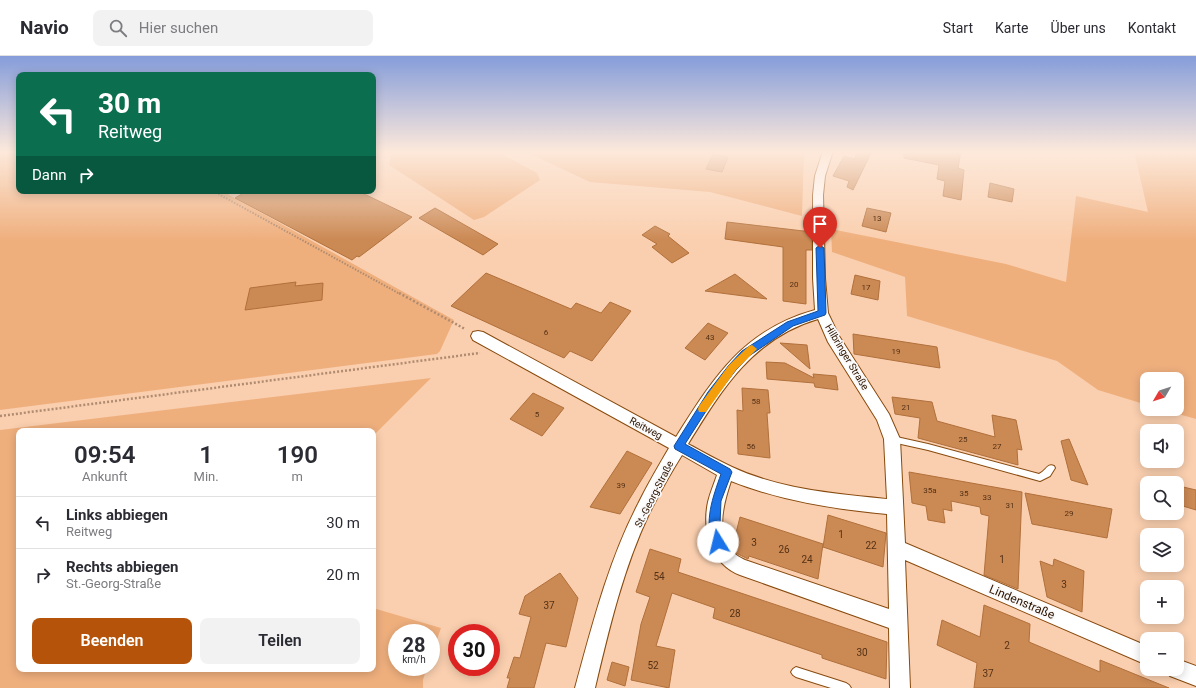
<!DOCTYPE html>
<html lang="de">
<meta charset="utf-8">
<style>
:root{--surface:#fff;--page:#f2f2f3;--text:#2b2b33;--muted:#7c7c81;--line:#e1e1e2;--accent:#b45309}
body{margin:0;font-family:Roboto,sans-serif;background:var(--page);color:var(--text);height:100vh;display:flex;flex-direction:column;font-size:15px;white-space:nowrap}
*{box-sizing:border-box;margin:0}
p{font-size:13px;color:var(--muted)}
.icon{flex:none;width:22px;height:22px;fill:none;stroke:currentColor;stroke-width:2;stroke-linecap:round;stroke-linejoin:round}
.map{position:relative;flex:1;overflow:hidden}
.details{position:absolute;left:16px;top:372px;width:360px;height:244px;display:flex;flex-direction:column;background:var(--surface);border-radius:8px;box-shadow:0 2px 10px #0003}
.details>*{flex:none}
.top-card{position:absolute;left:16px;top:16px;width:360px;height:122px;border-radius:8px;box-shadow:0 2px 10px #0003;background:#0b6e4f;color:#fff;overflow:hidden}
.needle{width:26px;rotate:231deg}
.tools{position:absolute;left:1140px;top:316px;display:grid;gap:8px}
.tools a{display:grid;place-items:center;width:44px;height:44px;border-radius:8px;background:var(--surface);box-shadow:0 2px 10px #0003;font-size:20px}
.speed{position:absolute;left:388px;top:568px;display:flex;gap:8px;font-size:20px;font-weight:700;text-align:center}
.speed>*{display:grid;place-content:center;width:52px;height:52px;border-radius:50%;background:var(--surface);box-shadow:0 2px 10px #0003;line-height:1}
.speed small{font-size:10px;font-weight:400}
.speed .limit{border:6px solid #d22;background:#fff;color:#111}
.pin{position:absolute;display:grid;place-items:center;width:34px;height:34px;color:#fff;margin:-41px -17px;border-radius:50% 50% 50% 0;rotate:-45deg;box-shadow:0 0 4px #0007}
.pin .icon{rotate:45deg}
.me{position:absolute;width:44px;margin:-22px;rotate:351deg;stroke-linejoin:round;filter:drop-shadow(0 0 3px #0008)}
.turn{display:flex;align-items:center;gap:14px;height:84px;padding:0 16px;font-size:18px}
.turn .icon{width:52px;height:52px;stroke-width:2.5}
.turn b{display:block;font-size:28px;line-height:34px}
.then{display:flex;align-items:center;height:38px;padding:0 16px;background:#0003;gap:8px;font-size:15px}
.eta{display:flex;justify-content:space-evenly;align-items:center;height:68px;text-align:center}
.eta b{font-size:24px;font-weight:600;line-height:28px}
.primary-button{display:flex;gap:8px;margin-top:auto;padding:8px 16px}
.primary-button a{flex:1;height:46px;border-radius:8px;background:var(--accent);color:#fff;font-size:16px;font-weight:600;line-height:46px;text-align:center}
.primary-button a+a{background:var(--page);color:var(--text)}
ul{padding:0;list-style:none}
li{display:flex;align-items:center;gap:12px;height:52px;padding:0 16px;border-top:1px solid var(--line)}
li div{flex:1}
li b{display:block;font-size:15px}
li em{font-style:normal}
header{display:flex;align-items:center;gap:24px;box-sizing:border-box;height:56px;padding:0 20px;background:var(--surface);border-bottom:1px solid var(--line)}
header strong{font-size:19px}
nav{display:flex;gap:22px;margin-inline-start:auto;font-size:14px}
.search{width:280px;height:36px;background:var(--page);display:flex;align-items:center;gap:10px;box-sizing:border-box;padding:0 14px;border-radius:8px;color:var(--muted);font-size:15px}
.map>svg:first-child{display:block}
.green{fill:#efaf7d}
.building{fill:#cb8954;stroke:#b1703b}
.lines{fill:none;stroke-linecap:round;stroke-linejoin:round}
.service-casing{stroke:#884a0e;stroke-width:2}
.minor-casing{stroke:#884a0e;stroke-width:2}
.path-far1{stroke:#b08b70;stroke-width:2;stroke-dasharray:1.5 1.5;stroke-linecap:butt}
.path{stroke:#b08b70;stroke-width:2.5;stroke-dasharray:2 2;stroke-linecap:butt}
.service{fill:#fff;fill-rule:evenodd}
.minor{fill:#fff;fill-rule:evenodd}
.route{fill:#1a73e8;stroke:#114b97}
.slow{fill:#f59e0b}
.labels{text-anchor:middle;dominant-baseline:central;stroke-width:3.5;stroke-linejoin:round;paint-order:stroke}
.number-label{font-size:8px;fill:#543115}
.street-label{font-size:10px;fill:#2d1400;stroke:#f9f9f9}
.near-number-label{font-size:10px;fill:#543115}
.near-street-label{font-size:12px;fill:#2d1400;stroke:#f9f9f9}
</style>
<header>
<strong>Navio</strong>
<div class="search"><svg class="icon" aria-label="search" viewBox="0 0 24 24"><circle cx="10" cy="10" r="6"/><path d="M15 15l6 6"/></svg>Hier suchen</div>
<nav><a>Start</a><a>Karte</a><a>Über uns</a><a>Kontakt</a></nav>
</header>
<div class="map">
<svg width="1196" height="632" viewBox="0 0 1196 632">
<rect width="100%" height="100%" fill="#facfaf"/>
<g class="green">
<path d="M 0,95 L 19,95 L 19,135 L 222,135 L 454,264 L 440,295 L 437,298 L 0,354 Z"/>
<path d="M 392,95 L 496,95 L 537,117 L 540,124 L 484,161 L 474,164 L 389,109 Z"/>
<path d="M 524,95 L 804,95 L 802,160 L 710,136 L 590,126 Z"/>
<path d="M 1134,95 L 1196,95 L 1196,363 L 1161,353 L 1177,353 L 1177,323 L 1147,323 L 1147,349 L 1098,334 L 1057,305 L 907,260 L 905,221 L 832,196 L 831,173 L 1006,208 L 1066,226 L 1076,140 L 1148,156 Z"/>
<path d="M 431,322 L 373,380 L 373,375 L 19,375 L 19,613 L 373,613 L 373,552 L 441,572 L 431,600 L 431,577 L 397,577 L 397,611 L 427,611 L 423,624 L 423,632 L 0,632 L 0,374 Z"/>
</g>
<g class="building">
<path d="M 857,95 L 872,95 L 853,134 L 847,131 L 849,125 L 833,120 L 844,100 L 855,103 Z"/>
<path d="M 904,95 L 961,95 L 958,112 L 964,114 L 961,144 L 943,140 L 945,125 L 937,123 L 939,109 L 904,102 Z"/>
<path d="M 713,98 L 728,101 L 722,116 L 706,113 Z"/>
<path d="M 990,127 L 1014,133 L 1012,146 L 988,141 Z"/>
<path d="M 247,135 L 358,135 L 412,161 L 359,201 L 357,200 L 352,204 L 235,142 Z"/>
<path d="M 435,152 L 498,188 L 483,199 L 419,162 Z"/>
<path d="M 867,152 L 891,157 L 886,176 L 862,170 Z"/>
<path d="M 727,166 L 812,176 L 812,194 L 806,194 L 806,248 L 783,245 L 783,191 L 725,183 Z"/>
<path d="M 655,170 L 670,178 L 668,180 L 689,197 L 672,207 L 652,191 L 657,188 L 642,179 Z"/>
<path d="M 486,217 L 571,253 L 576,247 L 601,257 L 610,246 L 631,255 L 592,305 L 570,295 L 564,302 L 451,250 Z"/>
<path d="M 735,218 L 767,243 L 705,235 Z"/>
<path d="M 855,219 L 880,225 L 878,244 L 851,238 Z"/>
<path d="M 296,226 L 295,230 L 323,227 L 322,244 L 245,254 L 250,232 Z"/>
<path d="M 708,267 L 728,277 L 705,304 L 685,292 Z"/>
<path d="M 853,278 L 937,291 L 940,312 L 854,298 Z"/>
<path d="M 780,287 L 807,289 L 810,313 Z"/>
<path d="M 766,306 L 785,307 L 814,322 L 813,318 L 836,320 L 838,334 L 815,331 L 814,327 L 767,323 Z"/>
<path d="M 742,332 L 768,334 L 770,357 L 767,357 L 770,402 L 738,398 L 737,354 L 743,355 Z"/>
<path d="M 533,337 L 564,352 L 542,380 L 510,363 Z"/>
<path d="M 892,341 L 932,346 L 937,365 L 995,381 L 992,359 L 1016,364 L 1022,394 L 1017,393 L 1018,409 L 918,382 L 920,362 L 895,358 Z"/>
<path d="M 1069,383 L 1088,429 L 1071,424 L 1061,385 Z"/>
<path d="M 627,395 L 652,407 L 620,458 L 590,451 Z"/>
<path d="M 909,416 L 1022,436 L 1018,533 L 984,519 L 989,460 L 981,458 L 980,451 L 951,445 L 952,455 L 943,453 L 945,467 L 928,464 L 926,450 L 912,447 Z"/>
<path d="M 1179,430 L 1196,434 L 1196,454 L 1183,450 Z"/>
<path d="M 1025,437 L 1112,453 L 1107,482 L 1032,468 Z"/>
<path d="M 828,459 L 886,477 L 883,511 L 823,491 Z"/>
<path d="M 740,461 L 823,488 L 818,523 L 749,500 L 748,503 L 736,497 L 732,493 Z"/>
<path d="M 650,493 L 681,503 L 678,516 L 887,586 L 886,623 L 822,602 L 822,599 L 713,562 L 715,552 L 672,537 L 656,590 L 675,594 L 669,632 L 631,624 L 641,568 L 650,541 L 636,536 Z"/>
<path d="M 1054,503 L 1084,515 L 1082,556 L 1047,541 L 1040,505 L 1053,510 Z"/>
<path d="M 560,517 L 578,542 L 566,591 L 546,587 L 534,632 L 507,632 L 510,622 L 507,622 L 514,601 L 520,602 L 531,561 L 519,558 L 525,540 Z"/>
<path d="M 984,549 L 1030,568 L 1029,586 L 1100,616 L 1100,604 L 1169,632 L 974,632 L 977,607 L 937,589 L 942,564 L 980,581 Z"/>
<path d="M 612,606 L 629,611 L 625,630 L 607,624 Z"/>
</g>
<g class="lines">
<g class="service-casing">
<g id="service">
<path d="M 892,380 L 928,388 L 1039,418 C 1046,415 1047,407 1054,410 L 1055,412 L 1050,420 L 1040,425 L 928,394 L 892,386 L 889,385 L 888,383 L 889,381 Z"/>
<path d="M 796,611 L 846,627 L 849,629 L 851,632 L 831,632 L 796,621 L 793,619 L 791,616 L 793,613 Z"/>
</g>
</g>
<g class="minor-casing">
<g id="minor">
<path d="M 823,95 L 833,95 L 825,120 L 823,139 L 825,222 L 828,257 L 839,280 L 889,358 L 900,383 L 905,487 L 1147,590 L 1147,609 L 905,504 L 910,632 L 890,632 L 889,572 L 740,519 C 711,508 702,474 708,446 C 710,437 714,428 717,419 L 682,399 C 670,418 659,438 649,458 C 623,513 609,573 595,632 L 575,632 C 592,570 608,506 638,448 C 647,429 658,411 669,392 L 473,284 L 471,280 L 473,276 L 478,275 L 483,276 L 676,381 C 714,321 743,274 815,254 L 813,222 L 813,139 L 815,120 ZM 818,263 L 828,286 L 877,364 L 884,383 L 887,443 C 835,438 779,433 732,411 C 717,404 703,396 688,388 C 722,333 753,282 818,263 ZM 731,425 C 781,445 834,453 887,458 L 889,553 L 745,504 C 741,502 735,499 732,495 C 715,476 724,446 731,425 Z"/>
<path d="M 1177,603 L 1196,610 L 1196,630 L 1170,620 L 1167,613 L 1177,613 Z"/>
</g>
</g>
<path class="path-far1" d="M 213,135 L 400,238"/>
<g class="path">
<path d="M 399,237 L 465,273"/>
<path d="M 0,360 L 480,297"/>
</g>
<use href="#service" class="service"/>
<use href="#minor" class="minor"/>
</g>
<linearGradient id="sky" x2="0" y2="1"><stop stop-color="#859dda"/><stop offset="0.52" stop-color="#fde9db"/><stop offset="1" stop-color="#fde9db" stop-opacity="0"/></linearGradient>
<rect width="1196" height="184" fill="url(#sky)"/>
<path class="route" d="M 820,189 L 824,192 L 826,257 L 825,259 L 793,270 L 749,300 L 736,314 L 715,341 L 685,388 L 730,413 L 732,416 L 721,445 L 720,468 L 723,486 L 722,490 L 718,491 L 714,490 C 703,466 713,441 721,418 L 675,393 L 674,390 L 708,336 L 729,309 L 742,295 L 787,266 L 818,255 L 816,192 Z"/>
<path class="slow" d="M 752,289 L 757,293 L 736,314 L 706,356 L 699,356 L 698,353 L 699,350 L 729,309 L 749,290 Z"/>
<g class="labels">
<g class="number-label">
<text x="877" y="162">13</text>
<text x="794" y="228">20</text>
<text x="866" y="231">17</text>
<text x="546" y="276">6</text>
<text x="710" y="281">43</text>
<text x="896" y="295">19</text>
<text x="756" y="345">58</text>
<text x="906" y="351">21</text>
<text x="537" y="358">5</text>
<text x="963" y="383">25</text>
<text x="751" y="390">56</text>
<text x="997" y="390">27</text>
<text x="621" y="429">39</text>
<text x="930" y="434">35a</text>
<text x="964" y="437">35</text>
<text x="987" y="441">33</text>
<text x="1010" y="449">31</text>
<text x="1069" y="457">29</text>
</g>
<g class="street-label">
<text transform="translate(847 301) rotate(59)">Hilbringer Straße</text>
<text transform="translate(646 372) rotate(28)">Reitweg</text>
<text transform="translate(654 438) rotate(-63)">St.-Georg-Straße</text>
</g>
<g class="near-number-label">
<text x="841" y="478">1</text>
<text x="754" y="486">3</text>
<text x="871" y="489">22</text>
<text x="784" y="493">26</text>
<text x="807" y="503">24</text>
<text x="1002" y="503">1</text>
<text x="659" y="520">54</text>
<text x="1064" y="528">3</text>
<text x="549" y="549">37</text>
<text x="735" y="557">28</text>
<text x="1007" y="589">2</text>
<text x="862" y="596">30</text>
<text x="653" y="609">52</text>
<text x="988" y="617">37</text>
</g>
<g class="near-street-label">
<text transform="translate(1022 546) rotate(23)">Lindenstraße</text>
</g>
</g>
</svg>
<div class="tools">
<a><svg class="needle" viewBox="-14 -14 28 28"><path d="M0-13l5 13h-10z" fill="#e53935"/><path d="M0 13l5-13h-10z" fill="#7c7c81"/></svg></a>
<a><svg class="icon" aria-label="sound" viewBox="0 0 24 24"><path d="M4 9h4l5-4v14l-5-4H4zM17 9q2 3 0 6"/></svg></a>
<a><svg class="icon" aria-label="search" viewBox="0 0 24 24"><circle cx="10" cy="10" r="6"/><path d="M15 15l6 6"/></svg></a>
<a><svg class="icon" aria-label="layers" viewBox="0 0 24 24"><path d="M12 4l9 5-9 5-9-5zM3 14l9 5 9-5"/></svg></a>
<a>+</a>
<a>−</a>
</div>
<div class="speed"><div>28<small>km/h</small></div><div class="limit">30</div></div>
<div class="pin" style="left:820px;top:192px;background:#d93025"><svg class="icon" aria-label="arrive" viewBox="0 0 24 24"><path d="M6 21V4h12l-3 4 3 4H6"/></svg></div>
<svg class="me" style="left:718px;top:486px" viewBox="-20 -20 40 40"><circle r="19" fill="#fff"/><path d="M0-13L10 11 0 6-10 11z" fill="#1a73e8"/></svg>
<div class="top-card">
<div class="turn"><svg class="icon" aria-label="left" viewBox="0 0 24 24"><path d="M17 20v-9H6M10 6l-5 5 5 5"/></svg><div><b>30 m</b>Reitweg</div></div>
<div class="then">Dann<svg class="icon" aria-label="right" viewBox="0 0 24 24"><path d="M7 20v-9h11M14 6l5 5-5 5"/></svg></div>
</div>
<section class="details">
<div class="eta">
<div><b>09:54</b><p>Ankunft</p></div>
<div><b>1</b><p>Min.</p></div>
<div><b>190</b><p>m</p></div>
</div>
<ul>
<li><svg class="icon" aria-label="left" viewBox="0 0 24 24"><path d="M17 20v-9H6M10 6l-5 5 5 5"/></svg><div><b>Links abbiegen</b><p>Reitweg</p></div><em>30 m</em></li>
<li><svg class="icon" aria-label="right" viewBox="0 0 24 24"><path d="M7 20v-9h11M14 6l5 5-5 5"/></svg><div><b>Rechts abbiegen</b><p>St.-Georg-Straße</p></div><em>20 m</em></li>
</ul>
<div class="primary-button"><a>Beenden</a><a>Teilen</a></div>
</section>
</div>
